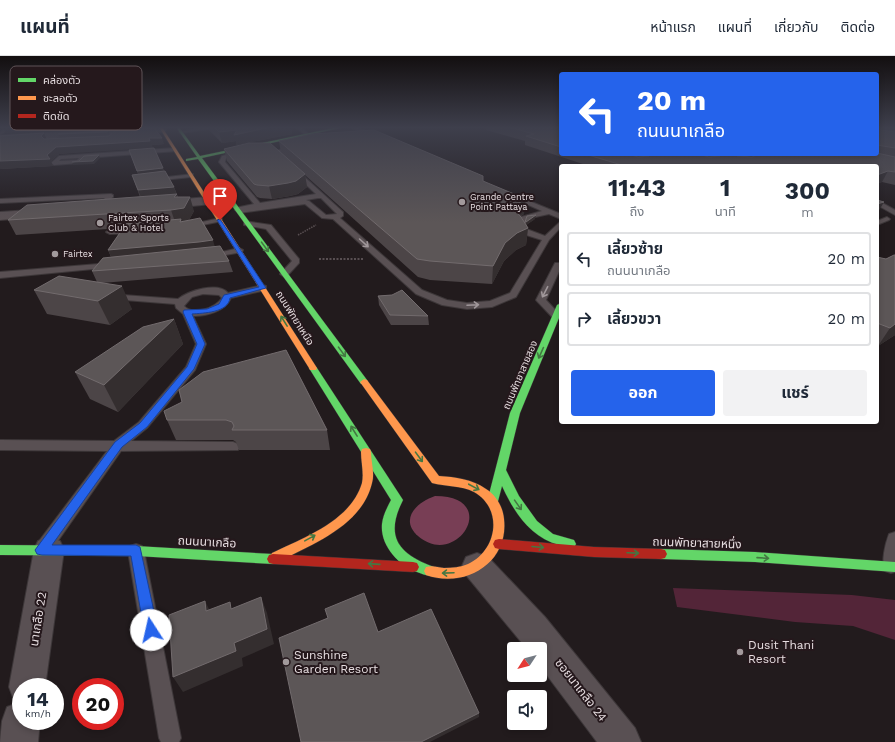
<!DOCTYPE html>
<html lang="th">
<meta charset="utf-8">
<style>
:root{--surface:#fff;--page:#f2f2f3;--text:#1f2937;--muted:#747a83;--line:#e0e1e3;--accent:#2563eb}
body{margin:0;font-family:"Work Sans","Noto Sans Thai",sans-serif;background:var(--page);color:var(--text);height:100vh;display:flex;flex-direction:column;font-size:15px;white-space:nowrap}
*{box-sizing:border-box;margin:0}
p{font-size:13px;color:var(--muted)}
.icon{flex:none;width:22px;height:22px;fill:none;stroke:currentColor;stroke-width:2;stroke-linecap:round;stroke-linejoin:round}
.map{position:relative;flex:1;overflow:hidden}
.details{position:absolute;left:559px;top:108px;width:320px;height:260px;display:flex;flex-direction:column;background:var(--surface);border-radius:4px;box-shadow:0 2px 6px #0003}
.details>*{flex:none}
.guide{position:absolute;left:559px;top:16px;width:320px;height:84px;border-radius:4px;box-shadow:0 2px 6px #0003;background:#2563eb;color:#fff;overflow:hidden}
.needle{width:26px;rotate:234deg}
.controls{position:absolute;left:507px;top:586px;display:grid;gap:8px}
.controls a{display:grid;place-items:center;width:40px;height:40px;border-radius:4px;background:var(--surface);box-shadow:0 2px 6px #0003;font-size:20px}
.speed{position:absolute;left:12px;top:622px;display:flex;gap:8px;font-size:20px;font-weight:700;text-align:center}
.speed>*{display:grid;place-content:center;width:52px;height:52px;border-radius:50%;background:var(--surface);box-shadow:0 2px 6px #0003;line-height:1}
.speed small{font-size:10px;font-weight:400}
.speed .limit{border:6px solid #d22;background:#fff;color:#111}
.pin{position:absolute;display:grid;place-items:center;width:34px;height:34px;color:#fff;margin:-41px -17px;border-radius:50% 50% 50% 0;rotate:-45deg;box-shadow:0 0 4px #0007}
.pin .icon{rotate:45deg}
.me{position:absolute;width:44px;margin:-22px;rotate:350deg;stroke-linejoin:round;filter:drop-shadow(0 0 3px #0008)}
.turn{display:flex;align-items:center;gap:14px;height:84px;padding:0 12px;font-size:18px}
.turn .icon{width:52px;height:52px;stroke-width:2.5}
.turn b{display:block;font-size:28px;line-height:34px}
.eta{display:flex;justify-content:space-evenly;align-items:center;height:68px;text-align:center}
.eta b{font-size:24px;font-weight:700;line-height:28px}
.action{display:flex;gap:8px;margin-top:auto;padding:8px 12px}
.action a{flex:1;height:46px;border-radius:4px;background:var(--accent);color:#fff;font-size:16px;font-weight:700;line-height:46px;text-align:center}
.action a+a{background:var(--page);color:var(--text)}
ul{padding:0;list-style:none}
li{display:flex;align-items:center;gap:12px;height:54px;margin:0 8px 6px;padding:0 4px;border:2px solid var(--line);border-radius:4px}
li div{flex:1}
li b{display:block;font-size:15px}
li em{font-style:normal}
header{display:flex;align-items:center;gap:24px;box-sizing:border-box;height:56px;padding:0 20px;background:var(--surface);border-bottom:1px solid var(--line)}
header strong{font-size:19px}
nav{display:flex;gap:22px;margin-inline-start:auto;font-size:14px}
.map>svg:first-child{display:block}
.green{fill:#532538}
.water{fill:#783e55}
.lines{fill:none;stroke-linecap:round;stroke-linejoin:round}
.lane-casing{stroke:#3d3739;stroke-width:2}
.street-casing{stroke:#3d3739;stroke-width:2}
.fast-casing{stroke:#3d3739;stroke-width:1}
.slow-casing{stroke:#3d3739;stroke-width:1}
.jam-casing{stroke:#3d3739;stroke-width:1}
.path-far1{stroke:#584f52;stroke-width:1.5;stroke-dasharray:1.5 1;stroke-linecap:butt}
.path{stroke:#584f52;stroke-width:2;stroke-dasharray:2 1.5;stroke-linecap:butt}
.lane{fill:#595053;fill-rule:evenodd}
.street{fill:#595053;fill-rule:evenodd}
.fast{fill:#63d668;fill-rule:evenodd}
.slow{fill:#ff974d;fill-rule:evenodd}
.jam{fill:#b3261e;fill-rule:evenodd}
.wall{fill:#4c4547}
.shaded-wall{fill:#342e2f}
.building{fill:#5c5657;stroke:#726b6d}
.oneway{stroke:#a0979a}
.oneway2{stroke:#447742}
.route{fill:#2563eb;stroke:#184099}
.poi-dot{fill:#a29a9c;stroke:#25181c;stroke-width:1.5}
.labels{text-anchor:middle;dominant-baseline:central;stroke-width:4;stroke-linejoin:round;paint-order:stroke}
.far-poi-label{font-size:9px;fill:#e7dee1;stroke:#25181c;text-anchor:start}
.street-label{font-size:10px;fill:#e7dee1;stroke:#25181c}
.near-street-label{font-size:12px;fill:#e7dee1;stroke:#25181c}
.near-poi-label{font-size:12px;fill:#e7dee1;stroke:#25181c;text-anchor:start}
.key{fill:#25181c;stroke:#5f5357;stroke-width:1}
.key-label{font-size:11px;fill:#e7dee1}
</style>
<header>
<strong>แผนที่</strong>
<nav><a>หน้าแรก</a><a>แผนที่</a><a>เกี่ยวกับ</a><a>ติดต่อ</a></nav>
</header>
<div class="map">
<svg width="895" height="686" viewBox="0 0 895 686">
<rect width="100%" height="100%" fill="#221b1d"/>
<path class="green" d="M 673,532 L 852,539 L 895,544 L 895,584 L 853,570 L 795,566 L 677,551 Z"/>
<path class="water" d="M 435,440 C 502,440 457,514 418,480 C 399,463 417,446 435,440 Z"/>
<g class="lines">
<g class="lane-casing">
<g id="lane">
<path d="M 7,71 L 13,71 L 0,79 L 0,76 Z"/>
<path d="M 207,71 L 222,71 L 181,77 L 179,76 Z"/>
<path d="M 296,71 L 301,71 L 310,79 L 306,80 Z"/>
<path d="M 351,71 L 357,71 L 371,78 L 367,79 Z"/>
<path d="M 296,90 L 298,92 L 278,97 L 343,156 L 343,160 L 340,162 L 422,234 L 447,244 L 467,247 L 490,245 L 510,237 L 542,184 L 523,178 L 515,170 L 521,161 L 542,155 L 508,140 L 508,138 L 512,138 L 561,158 L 561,163 L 549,158 L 526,163 L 523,170 L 529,174 L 545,180 L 561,165 L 561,171 L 549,184 L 516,241 L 492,251 L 467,253 L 442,249 L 416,238 L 333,163 L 322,162 L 305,148 L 239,157 L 235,154 L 235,152 L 254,148 L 219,106 L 222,100 L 240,95 L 242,98 L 226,102 L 225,106 L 260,147 L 316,138 L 271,96 ZM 318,142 L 321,142 L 337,158 L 326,159 L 309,145 L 306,144 Z"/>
<path d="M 175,92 L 177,95 L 85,102 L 79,107 L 54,109 L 51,107 L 59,100 ZM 79,102 L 77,104 L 59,105 L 61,103 Z"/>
<path d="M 193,118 L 191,121 L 153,125 L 150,123 Z"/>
<path d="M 111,138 L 113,139 L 113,141 L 96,155 L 93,153 L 105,142 L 0,147 L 0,143 Z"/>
<path d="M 877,144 L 895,154 L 895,159 L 877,149 Z"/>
<path d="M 887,161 L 890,163 L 889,164 L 877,169 L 877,165 Z"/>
<path d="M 220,162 L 222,163 L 222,165 L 188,172 L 184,170 Z"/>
<path d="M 244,165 L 271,169 L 299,203 L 299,207 L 287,220 L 284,221 L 280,218 L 292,205 L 266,173 L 244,169 Z"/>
<path d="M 139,173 L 140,175 L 136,177 L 110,178 L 106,176 L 110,174 Z"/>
<path d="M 239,192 L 243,194 L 242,196 L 209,202 L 205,200 Z"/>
<path d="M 111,207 L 114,207 L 114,211 L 0,222 L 0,216 Z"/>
<path d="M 555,207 L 561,207 L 561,211 L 546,244 L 561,260 L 560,263 L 554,263 L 536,244 Z"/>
<path d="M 263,229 L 266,230 L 266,234 L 231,242 C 225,255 208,260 193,260 L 206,288 L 195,314 L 147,372 L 131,385 L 233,386 L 238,388 L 240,391 L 238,394 L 121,395 L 48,499 L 42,501 L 36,499 L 34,494 L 36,489 L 107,395 L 0,394 L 0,384 L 114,385 L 139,366 L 186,311 L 196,288 L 183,258 L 176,252 L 175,248 L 112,243 L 109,242 L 109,238 L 178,243 C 188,235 218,225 228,237 ZM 203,238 L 219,239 L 222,242 C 215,252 193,260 184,250 L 192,241 Z"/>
<path d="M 895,476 L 895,516 L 891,517 L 885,515 C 881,506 885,488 889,478 Z"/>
<path d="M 136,488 L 142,490 L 144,495 L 181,682 L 179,686 L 161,686 L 159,682 L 128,495 L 130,490 Z"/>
</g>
</g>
<g class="street-casing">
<g id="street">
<path d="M 162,72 L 166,74 L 165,76 L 0,85 L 0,79 Z"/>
<path d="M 208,141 L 214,145 L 212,148 L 161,153 L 155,149 L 161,145 Z"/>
<path d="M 45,153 L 49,154 L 51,157 L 49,160 L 0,164 L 0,156 Z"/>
<path d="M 49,481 L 60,485 L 64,494 L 45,631 L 21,631 L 21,665 L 40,665 L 38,686 L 0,686 L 2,665 L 7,651 L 20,646 L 14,644 L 9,631 L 34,494 L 38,485 Z"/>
<path d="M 477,497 L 488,501 L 545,561 L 635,672 L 641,686 L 597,686 L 540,610 L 540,593 L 527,593 L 466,519 L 462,510 L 466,501 Z"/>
</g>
</g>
<g class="fast-casing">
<g id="fast">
<path d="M 179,71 L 200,100 L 338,71 L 345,71 L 202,102 L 367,324 L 368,326 L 367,328 L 361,328 L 198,103 L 186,105 L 186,103 L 197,101 L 176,71 Z"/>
<path d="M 561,247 L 561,257 L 520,357 L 506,414 L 519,440 L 537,465 L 553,478 L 574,484 L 576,488 L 574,492 C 569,494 565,491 559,489 C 530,481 514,456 502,430 L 497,449 L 493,450 L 489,449 L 487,446 L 510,357 L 557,249 Z"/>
<path d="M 313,309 L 317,312 L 403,444 C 384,481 399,498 434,511 L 436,515 L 434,519 C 428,521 423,518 417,516 C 398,509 380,489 382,468 C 383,459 387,452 391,444 L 309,312 Z"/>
<path d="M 0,489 L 136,490 L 273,498 L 277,499 L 279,503 L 277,507 L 273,508 L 136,500 L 0,499 Z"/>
<path d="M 661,493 L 755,496 L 895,506 L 895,516 L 755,506 L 661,503 L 657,502 L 655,498 L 657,494 Z"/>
</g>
</g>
<g class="slow-casing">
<g id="slow">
<path d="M 159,71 L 162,71 L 317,312 L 316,314 L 310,314 L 309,312 Z"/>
<path d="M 364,323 L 367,324 L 439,420 C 455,421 472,423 486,433 C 496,439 503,451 504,463 C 509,507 465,533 426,519 L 424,515 L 426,511 C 432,509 437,511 444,512 C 452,512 461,511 468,508 C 497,495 504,453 474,436 C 461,429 446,431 432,427 L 360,326 Z"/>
<path d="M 366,392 L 370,393 L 371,396 C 371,406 375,417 372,427 C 362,469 315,487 280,505 L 276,506 L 272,505 L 270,501 L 272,497 C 303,482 351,465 362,427 C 364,417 361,406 361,396 L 362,393 Z"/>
</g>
</g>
<g class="jam-casing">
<g id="jam">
<path d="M 499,483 L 594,491 L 661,493 L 665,494 L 667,498 L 665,502 L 661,503 L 594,501 L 499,493 L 495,492 L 493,488 L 495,484 Z"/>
<path d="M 273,498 L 413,506 L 417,507 L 419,511 L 417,515 L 413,516 L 273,508 L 269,507 L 267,503 L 269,499 Z"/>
</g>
</g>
<path class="path-far1" d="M 298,179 L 316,169"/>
<path class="path" d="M 319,203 L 364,203"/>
<use href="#lane" class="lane"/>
<use href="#street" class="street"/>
<use href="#fast" class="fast"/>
<use href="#slow" class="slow"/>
<use href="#jam" class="jam"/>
</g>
<g class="wall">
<path d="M 208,71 L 291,71 L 292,78 L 236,89 L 236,85 L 222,87 L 209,74 Z"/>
<path d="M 486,71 L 561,71 L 561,98 L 757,98 L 751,101 L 877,98 L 877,71 L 895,71 L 895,129 L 882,126 L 877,128 L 877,110 L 589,110 L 525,89 L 525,85 L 486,74 Z"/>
<path d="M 108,75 L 110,79 L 164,88 L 59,98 L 51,105 L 53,110 L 0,113 L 44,77 L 46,83 L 60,82 L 58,78 Z"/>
<path d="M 279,85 L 483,125 L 524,158 L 521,160 L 525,167 L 525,166 L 535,163 L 526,169 L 528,172 L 526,189 L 516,194 L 504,205 L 492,228 L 430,224 L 418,221 L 305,119 L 307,131 L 298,138 L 290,140 L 272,143 L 260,142 L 257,141 L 227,105 L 224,93 L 281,97 Z"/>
<path d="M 129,94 L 163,112 L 164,115 L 174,131 L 178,141 L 194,155 L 189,164 L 229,205 L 233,216 L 102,227 L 132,253 L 110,269 L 47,258 L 34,234 L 97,226 L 92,215 L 111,201 L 108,194 L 123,172 L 16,179 L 8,164 L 140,141 L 132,119 L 138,118 Z"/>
<path d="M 895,199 L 895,279 L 878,290 L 877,290 L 877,201 L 886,203 Z"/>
<path d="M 392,239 L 428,260 L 429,269 L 391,269 L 379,249 L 378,240 Z"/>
<path d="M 174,263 L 183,288 L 118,356 L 90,343 L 75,316 Z"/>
<path d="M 286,294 L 327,374 L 330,394 L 239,394 L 236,386 L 233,384 L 176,384 L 167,364 Z"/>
</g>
<g class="shaded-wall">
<path d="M 0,71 L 142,71 L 6,77 L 3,72 L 0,75 Z"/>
<path d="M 271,71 L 291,71 L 292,78 L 236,89 L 236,85 L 222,87 L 219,76 Z"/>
<path d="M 44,77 L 47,84 L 44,87 L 41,80 Z"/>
<path d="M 149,82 L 162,82 L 164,88 L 152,89 L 153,92 L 59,98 L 51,105 L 53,110 L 0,113 L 0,105 L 47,99 L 56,91 Z"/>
<path d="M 738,98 L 757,98 L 734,109 Z"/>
<path d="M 99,99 L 100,102 L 94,108 L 73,109 L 72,106 L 93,105 Z"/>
<path d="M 163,112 L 165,119 L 140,121 L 137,115 Z"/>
<path d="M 888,115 L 882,126 L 877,128 L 877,119 Z"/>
<path d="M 305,118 L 307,131 L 298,138 L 290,140 L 272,143 L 269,130 Z"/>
<path d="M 174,131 L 181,152 L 190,141 L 194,155 L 188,166 L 176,169 L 171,154 L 142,144 L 138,134 Z"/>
<path d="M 526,143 L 524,158 L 520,160 L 515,154 L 521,145 Z"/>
<path d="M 884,146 L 877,158 L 877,148 Z"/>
<path d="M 536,159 L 535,163 L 525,170 L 526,166 Z"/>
<path d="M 528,172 L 526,189 L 516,194 L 504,205 L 492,228 L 493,210 L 505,187 L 517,177 Z"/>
<path d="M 213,184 L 216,195 L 113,205 L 108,194 Z"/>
<path d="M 122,230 L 132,253 L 110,269 L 98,245 Z"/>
<path d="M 174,263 L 183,288 L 118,356 L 104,329 Z"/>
<path d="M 895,268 L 895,279 L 878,290 L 890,272 Z"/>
<path d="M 261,541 L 267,557 L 274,588 L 242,602 L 243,610 L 183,636 L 173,621 Z"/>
<path d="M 205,545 L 213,561 L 206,555 Z"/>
<path d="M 479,657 L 479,661 L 430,686 L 421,686 Z"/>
</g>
<g class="building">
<path d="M 214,71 L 271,71 L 234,79 L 237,74 L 219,76 Z"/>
<path d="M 509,71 L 561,71 L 561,91 L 526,80 L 534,78 Z"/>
<path d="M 877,71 L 881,71 L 881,74 L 895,76 L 895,92 L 877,89 Z"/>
<path d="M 154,72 L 162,82 L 149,82 L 150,85 L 56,91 L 47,99 L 50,103 L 0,105 L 0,80 L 44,77 L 41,80 L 44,83 L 109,80 L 116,74 Z"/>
<path d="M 374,74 L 483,120 L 483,125 L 526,143 L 521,145 L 515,154 L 521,161 L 528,172 L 517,177 L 505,187 L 493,210 L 430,205 L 417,203 L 279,85 L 312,78 Z"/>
<path d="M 108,75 L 107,76 L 58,78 Z"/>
<path d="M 249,87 L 270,87 L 305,118 L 296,125 L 288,127 L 269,130 L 257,129 L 254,128 L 224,93 Z"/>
<path d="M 154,92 L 163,112 L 137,115 L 129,94 Z"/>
<path d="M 877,97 L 895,101 L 895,116 L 888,115 L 877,119 L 877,110 L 625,110 L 585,98 L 628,98 L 638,101 L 649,100 L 644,98 L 698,98 L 709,101 L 720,100 L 718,98 L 738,98 L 737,100 L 752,101 L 758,98 L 877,98 Z"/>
<path d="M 99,99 L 93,105 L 72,106 L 79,105 L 84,100 Z"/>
<path d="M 165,115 L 174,131 L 138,134 L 132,119 Z"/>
<path d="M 177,138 L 174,141 L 190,141 L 184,152 L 171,154 L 8,164 L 27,149 Z"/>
<path d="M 877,144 L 884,146 L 877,148 Z"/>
<path d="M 536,159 L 526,166 L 525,166 L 527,160 Z"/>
<path d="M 200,162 L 213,184 L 199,186 L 108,194 L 126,168 L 181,163 L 180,166 Z"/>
<path d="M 220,190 L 229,205 L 92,215 L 103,202 Z"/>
<path d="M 894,199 L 895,199 L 895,268 L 890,272 L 877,267 L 877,201 L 886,203 Z"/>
<path d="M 59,220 L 122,230 L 98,245 L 34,234 Z"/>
<path d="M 402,234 L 428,260 L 390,259 L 378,240 L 392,239 Z"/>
<path d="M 174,263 L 104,329 L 75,316 L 143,271 Z"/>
<path d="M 286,294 L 327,374 L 232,374 L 234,370 L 232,366 L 226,364 L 167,364 L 164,355 L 182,346 L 179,334 L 203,316 Z"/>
<path d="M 364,537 L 378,576 L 431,553 L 479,657 L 421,686 L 301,686 L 279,582 L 328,562 L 325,553 Z"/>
<path d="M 261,541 L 267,573 L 234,587 L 236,595 L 173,621 L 169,559 L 205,545 L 206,555 L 230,546 L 231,553 Z"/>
</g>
<defs><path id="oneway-shaft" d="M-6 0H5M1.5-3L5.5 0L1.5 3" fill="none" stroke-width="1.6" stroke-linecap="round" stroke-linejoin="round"/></defs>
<g class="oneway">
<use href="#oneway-shaft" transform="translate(364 187) rotate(42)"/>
<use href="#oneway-shaft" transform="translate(545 236) rotate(117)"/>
<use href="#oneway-shaft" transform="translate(473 249) rotate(-3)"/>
</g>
<g class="oneway2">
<use href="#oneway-shaft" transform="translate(265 191) rotate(54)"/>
<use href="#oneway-shaft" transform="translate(284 265) rotate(-122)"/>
<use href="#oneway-shaft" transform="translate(342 296) rotate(54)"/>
<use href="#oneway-shaft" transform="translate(541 297) rotate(114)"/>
<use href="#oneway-shaft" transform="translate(354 375) rotate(-122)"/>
<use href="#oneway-shaft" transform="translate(419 401) rotate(54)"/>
<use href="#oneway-shaft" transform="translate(474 431) rotate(28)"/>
<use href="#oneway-shaft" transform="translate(518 449) rotate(55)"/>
<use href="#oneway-shaft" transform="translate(310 482) rotate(-29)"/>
<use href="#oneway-shaft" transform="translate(538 491) rotate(5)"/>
<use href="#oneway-shaft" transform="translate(633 497) rotate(2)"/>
<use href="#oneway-shaft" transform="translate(763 502) rotate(4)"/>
<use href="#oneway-shaft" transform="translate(374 508) rotate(-176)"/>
<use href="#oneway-shaft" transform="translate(448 517) rotate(178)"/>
</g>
<linearGradient id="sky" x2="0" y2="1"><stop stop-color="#130f10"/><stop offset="0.43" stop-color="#3e3f4c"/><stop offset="1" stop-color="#3e3f4c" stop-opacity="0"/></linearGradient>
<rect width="895" height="167" fill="url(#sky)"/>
<path class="route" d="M 220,163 L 266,232 L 230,242 C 228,257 203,257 192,258 L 205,288 L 194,313 L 147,371 L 122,391 L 52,489 L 136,489 L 140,491 L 158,574 L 156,579 L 151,581 L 146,579 L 144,574 L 131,500 L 42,499 L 37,498 L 35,494 L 115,386 L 140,367 L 187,311 L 197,288 L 183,256 L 184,254 L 207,253 L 219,248 L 224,239 L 259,231 L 217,164 Z"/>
<g class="poi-dot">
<circle cx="462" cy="146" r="4"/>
<circle cx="100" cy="167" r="4"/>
<circle cx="55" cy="198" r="4"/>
<circle cx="740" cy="596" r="4"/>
<circle cx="286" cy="606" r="4"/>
</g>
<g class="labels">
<g class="far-poi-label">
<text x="470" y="141">Grande Centre<tspan x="470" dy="10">Point Pattaya</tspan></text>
<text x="108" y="162">Fairtex Sports<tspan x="108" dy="10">Club &amp; Hotel</tspan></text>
<text x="63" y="198">Fairtex</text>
</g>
<g class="street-label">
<text transform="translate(295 262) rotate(58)">ถนนพัทยาเหนือ</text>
<text transform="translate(520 319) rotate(-67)">ถนนพัทยาสายสอง</text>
</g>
<g class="near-street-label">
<text transform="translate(207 486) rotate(3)">ถนนนาเกลือ</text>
<text transform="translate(697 487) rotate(2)">ถนนพัทยาสายหนึ่ง</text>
<text transform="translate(38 563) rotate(-81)">นาเกลือ 22</text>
<text transform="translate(581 634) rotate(52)">ซอยนาเกลือ 24</text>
</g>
<g class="near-poi-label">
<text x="748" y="589">Dusit Thani<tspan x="748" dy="14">Resort</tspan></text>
<text x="294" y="599">Sunshine<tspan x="294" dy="14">Garden Resort</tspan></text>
</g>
</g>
<rect x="10" y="10" width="132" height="64" rx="6" class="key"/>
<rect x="18" y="22" width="18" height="4" fill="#63d668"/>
<rect x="18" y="40" width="18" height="4" fill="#ff974d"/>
<rect x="18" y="58" width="18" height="4" fill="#b3261e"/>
<g class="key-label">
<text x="43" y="28">คล่องตัว</text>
<text x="43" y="46">ชะลอตัว</text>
<text x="43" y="64">ติดขัด</text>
</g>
</svg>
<div class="controls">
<a><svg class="needle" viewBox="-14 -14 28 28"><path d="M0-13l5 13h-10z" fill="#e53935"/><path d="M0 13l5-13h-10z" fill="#747a83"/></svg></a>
<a><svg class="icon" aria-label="sound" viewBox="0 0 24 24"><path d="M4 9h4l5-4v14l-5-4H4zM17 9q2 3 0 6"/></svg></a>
</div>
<div class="speed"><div>14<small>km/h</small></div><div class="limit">20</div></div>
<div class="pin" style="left:220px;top:164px;background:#d93025"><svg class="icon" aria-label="arrive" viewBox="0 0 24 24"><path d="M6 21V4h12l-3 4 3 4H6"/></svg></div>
<svg class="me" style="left:151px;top:574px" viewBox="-20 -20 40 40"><circle r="19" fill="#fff"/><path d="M0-13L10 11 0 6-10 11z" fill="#2563eb"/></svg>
<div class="guide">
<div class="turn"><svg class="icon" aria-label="left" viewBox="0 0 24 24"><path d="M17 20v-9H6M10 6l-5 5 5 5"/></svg><div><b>20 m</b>ถนนนาเกลือ</div></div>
</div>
<section class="details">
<div class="eta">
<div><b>11:43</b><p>ถึง</p></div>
<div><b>1</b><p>นาที</p></div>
<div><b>300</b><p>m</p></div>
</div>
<ul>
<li><svg class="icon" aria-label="left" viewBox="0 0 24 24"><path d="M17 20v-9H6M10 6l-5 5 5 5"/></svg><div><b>เลี้ยวซ้าย</b><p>ถนนนาเกลือ</p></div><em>20 m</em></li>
<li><svg class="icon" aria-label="right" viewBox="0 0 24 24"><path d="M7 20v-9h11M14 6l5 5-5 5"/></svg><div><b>เลี้ยวขวา</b></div><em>20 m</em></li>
</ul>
<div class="action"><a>ออก</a><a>แชร์</a></div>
</section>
</div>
